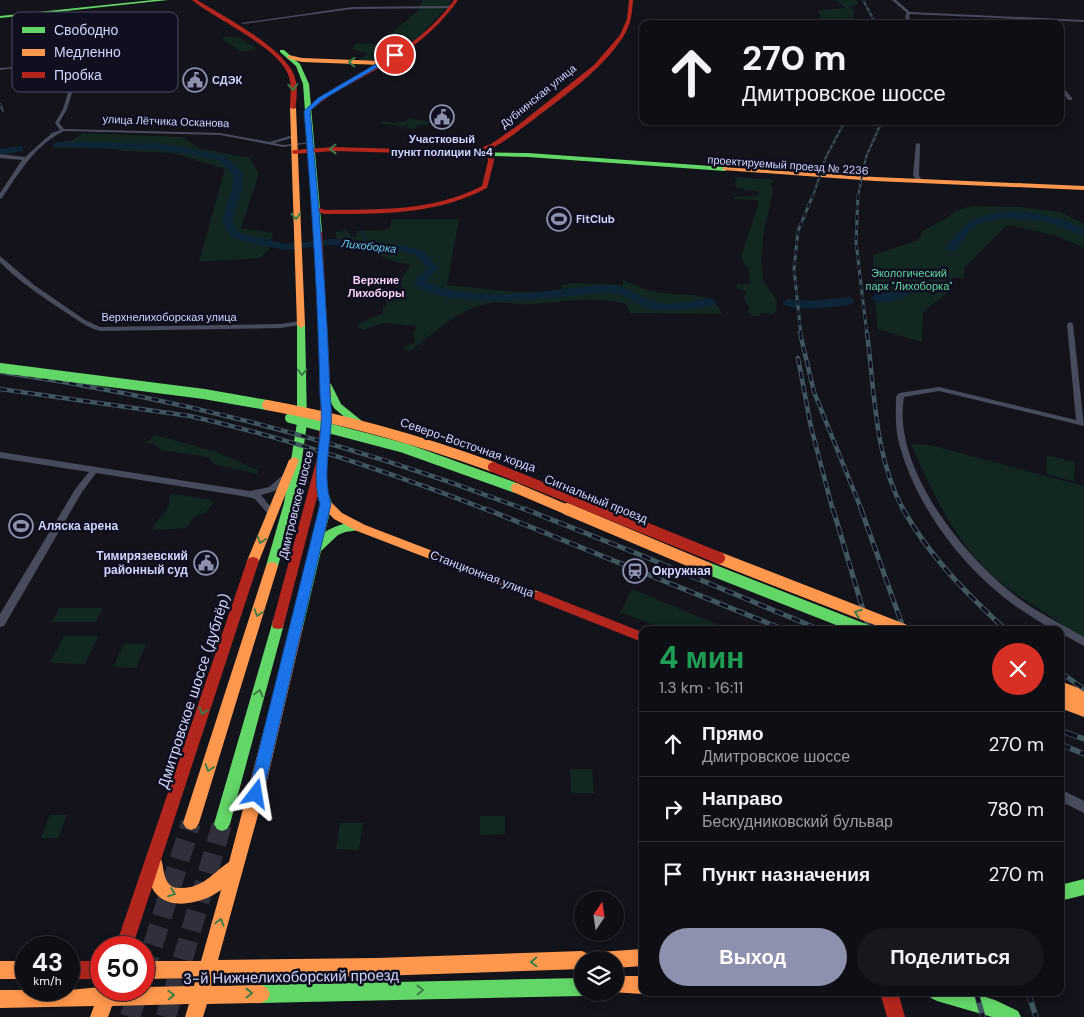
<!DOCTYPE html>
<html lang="ru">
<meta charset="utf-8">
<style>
:root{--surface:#0e0e15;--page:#17171e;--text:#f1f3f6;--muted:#9b9ca0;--line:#2e2e34;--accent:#8e91ad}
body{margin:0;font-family:"DM Sans",sans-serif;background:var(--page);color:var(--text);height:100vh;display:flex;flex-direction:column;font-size:19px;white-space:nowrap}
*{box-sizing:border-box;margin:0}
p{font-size:16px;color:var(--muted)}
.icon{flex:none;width:28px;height:28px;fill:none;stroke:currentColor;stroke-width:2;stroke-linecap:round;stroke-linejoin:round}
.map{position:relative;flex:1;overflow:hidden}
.side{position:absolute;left:639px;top:626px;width:425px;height:370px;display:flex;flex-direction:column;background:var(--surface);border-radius:10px;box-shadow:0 2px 8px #0003,0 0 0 1px var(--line)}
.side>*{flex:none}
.top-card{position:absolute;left:639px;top:20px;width:425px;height:105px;border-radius:10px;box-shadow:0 2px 8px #0003,0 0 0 1px var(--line);background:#0e0e15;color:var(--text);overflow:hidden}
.needle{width:32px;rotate:13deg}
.tools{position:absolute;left:574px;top:891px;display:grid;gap:10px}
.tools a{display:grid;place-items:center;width:50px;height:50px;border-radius:50%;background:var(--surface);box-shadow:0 2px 8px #0003,0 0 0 1px var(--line);font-size:25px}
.speed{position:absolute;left:15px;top:936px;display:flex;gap:10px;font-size:25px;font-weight:700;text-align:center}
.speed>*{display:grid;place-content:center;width:65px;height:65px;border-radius:50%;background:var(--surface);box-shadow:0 2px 8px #0003,0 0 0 1px var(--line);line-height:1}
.speed small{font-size:12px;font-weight:400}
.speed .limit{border:8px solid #d22;background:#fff;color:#111}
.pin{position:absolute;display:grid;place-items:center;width:42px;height:42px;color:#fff;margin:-21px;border:2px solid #fff;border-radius:50%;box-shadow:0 1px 5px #0007}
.me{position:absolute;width:55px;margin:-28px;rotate:14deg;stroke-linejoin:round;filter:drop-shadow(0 0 4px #0008)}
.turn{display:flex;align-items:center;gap:18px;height:105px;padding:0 20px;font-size:22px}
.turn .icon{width:65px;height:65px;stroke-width:2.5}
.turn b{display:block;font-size:35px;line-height:42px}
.round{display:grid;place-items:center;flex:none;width:52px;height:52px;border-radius:26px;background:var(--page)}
.head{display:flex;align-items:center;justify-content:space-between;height:85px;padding:0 20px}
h1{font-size:30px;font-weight:700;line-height:38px;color:#1e9e55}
.action{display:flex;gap:10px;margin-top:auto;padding:10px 20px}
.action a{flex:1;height:58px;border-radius:30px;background:var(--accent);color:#fff;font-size:20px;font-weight:700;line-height:58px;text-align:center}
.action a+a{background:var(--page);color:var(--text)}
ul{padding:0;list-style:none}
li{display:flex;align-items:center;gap:15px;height:65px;padding:0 20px;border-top:1px solid var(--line)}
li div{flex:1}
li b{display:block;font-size:19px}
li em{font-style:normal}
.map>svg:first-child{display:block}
.green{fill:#122622}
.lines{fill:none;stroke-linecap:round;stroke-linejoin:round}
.stream{stroke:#0e2537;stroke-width:2}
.river{fill:#0e2537;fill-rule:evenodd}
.primary-tunnel{stroke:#30303d;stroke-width:20;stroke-dasharray:20 10;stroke-linecap:butt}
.street{fill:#484b5c;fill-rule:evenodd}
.fast{fill:#63d668;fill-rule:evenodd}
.slow{fill:#ff974d;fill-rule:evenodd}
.jam{fill:#b3261e;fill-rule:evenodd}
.rail-far4-casing{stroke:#40575e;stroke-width:2}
.rail-far3-casing{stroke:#40575e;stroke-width:3}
.rail-far2-casing{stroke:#40575e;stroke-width:4.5}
.rail-far1-casing{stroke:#40575e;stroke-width:5}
.rail-casing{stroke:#40575e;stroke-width:5.5}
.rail-far4{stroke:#0f0f20;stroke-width:1;stroke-dasharray:3;stroke-linecap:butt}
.rail-far3{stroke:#0f0f20;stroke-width:2;stroke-dasharray:5;stroke-linecap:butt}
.rail-far2{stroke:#0f0f20;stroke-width:2.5;stroke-dasharray:7;stroke-linecap:butt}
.rail-far1{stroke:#0f0f20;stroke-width:3;stroke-dasharray:9;stroke-linecap:butt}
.rail{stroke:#0f0f20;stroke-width:4;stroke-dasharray:11;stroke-linecap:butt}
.fast-bridge-far1{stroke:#63d668;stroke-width:10}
.fast-bridge{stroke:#63d668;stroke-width:12}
.slow-bridge-far1{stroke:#ff974d;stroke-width:10}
.slow-bridge{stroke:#ff974d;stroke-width:12}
.jam-bridge-far1{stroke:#b3261e;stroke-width:10}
.jam-bridge{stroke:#b3261e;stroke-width:12}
.oneway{stroke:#3d7c48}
.route{fill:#1a73e8;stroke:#114b97}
.labels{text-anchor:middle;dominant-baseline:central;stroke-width:5;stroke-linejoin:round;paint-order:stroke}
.far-poi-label{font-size:11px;font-weight:bold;fill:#d1d5fb;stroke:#0f0f20;text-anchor:start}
.far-street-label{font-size:11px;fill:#d1d5fb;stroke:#0f0f20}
.far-water-label{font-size:11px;font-style:italic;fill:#67cff3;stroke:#0f0f20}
.far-park-label{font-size:11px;fill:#63d5a1;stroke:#0f0f20}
.far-neighbourhood-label{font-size:11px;font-weight:bold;fill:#fbd3f5;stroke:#0f0f20}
.street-label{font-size:12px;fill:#d1d5fb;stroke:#0f0f20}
.poi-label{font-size:12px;font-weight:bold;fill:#d1d5fb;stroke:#0f0f20;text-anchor:start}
.near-street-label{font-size:15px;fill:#d1d5fb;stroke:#0f0f20}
.key{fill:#0f0f20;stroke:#494a62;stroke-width:1}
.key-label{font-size:14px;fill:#d1d5fb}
</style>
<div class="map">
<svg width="1084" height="1017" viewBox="0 0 1084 1017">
<rect width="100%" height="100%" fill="#13131c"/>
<g class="green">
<path d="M 423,0 L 452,0 L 448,4 L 451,4 L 448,9 L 445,9 L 424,31 L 427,31 L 406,46 L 399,46 L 376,60 L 358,60 L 368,53 L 352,49 L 356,43 L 376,44 L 387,37 L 417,12 Z"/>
<path d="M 833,0 L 855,0 L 858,2 L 857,5 L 851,6 L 854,12 L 854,24 L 823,24 L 818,10 L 845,8 L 838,1 Z"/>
<path d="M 232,36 L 240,38 L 257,49 L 241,52 L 221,38 Z"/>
<path d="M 409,118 L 431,122 L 426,125 L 420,124 L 413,129 L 405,128 L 411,123 L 403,127 L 379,123 L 382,121 L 396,123 L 399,121 L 404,122 Z"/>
<path d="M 83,133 L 182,137 L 199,148 L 250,158 L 259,174 L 241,228 L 273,233 L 268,251 L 259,258 L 199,262 L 225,169 L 173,153 L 123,151 L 115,149 L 53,148 L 55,143 L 72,140 Z"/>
<path d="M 734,177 L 770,179 L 774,182 L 770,184 L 773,189 L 772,196 L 764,231 L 761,260 L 763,280 L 777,301 L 776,311 L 772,314 L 761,313 L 759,316 L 753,316 L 748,312 L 749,307 L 743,297 L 747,292 L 736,287 L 737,284 L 750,284 L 749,268 L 744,264 L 741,256 L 759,202 L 756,200 L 735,199 L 732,197 L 757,196 L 760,192 L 737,188 L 734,184 L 737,180 Z"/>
<path d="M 972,206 L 1019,207 L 1060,212 L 1084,224 L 1084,248 L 1057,236 L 1010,225 L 1006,226 L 964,268 L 964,279 L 953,277 L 947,293 L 923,312 L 922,342 L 877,329 L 873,255 L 918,240 L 924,230 L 948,217 L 956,210 Z"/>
<path d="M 392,219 L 459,219 L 447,285 L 515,292 L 562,291 L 563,285 L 575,283 L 623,285 L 623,279 C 637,288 654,292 671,294 C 690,296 714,291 722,314 L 630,313 L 626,304 C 598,296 564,301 535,304 C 519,306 501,300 485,304 C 456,311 433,334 409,352 L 403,348 L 415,342 L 413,333 L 417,328 L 415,326 L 383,323 L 363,330 L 356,326 L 360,323 L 383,313 L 383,308 L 387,305 L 385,299 L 403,288 L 399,283 L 411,264 C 392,265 377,251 358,250 L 359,242 L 336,239 L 336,232 L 346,230 L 351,236 L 355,237 L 357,236 L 356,231 L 385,230 L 390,228 Z"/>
<path d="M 155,435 L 217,452 L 259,471 L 257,474 L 214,464 L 208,457 L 161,450 L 155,444 L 146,443 Z"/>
<path d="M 911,444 L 930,445 L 1084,486 L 1084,638 C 1070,631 1056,620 1042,611 C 1024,600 1006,588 990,573 C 952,537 932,491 911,444 Z"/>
<path d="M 1047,455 L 1075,462 L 1074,481 L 1046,474 Z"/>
<path d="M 172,494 L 208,499 L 214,502 L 206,512 L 195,516 L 186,528 L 155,530 L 153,529 C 156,517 172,511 169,497 Z"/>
<path d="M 632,589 L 730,630 L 667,630 L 622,613 L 620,615 L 619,615 Z"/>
<path d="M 59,608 L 103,608 L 96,622 L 52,622 Z"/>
<path d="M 64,636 L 98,636 L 85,664 L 50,663 Z"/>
<path d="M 124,644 L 146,644 L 136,668 L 113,667 Z"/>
<path d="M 570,769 L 592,769 L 594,793 L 571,793 Z"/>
<path d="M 50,815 L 67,815 L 58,838 L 41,838 Z"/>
<path d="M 480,816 L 505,816 L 505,834 L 480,835 Z"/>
<path d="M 340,823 L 363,823 L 359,850 L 336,849 Z"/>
</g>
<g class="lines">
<path class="stream" d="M 362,231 L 365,245"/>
<g class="river">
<path d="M 57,142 L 152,143 L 183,147 L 225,156 L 243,173 L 242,190 L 232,221 L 239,233 L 286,244 L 332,239 L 375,243 L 384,246 L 396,244 L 424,251 L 439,268 L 426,282 C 468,300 522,294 566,289 C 580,288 594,284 608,285 C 630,285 639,298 658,303 C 674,306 695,300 711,298 L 717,302 L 711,306 C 692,308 671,313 653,309 C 635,306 627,293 606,292 C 569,297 440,312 415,284 L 416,279 L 427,268 L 416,255 L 396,250 L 383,252 L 373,249 L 332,245 L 286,250 L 254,244 L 231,237 L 222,221 L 232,190 L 233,174 L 219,160 L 183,153 L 152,149 L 54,147 L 52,145 Z"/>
<path d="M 20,146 L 23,147 L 23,151 L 0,155 L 0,149 Z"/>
<path d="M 1003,212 C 1033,210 1057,216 1084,229 L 1084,236 L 1045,221 L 1003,218 L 978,224 L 968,233 L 955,251 L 951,252 L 945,249 C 963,224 971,216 1003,212 Z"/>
<path d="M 914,281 L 920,285 C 912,296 881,310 870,298 L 876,294 L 898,292 Z"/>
<path d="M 848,297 L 852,298 L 854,301 L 852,304 C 838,307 792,313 782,303 L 788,299 L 812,301 Z"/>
</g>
<g class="primary-tunnel">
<path d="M 144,974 L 191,823"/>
<path d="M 130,1017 L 139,990"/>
<path d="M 166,1017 L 222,824"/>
</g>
<g class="street">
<path d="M 892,0 L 896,0 L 910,12 L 1084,20 L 1084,22 L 910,14 L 909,16 L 912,24 L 908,24 L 905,16 L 907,13 Z"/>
<path d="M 452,6 L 453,8 L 352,9 L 243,24 L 241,23 L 352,7 Z"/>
<path d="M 31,66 C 51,69 63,73 72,93 L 67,109 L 59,123 L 64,129 L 220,133 L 270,142 L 293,135 L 295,136 L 295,137 L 274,143 L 283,145 L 309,142 L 311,143 L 283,147 L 220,135 L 64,131 C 36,144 18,174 2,198 L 0,199 L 0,193 L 22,160 L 0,158 L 0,154 L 25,157 L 52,133 L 60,130 L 55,123 L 63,109 L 68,93 C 56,65 26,67 0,70 L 0,68 Z"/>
<path d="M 1060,84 L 1072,98 L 1072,100 L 1068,100 L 1060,88 Z"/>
<path d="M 918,143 L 920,144 L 919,175 L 922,181 L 919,183 L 917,182 L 913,175 L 916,144 Z"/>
<path d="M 0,256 L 34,285 L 85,320 L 100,327 L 280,324 L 301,321 L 304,323 L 301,325 L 280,328 L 100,331 C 85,327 75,318 62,310 C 40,295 18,281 0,262 Z"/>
<path d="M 1070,322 L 1073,324 L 1084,426 L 939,391 L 904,397 C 892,466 961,553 1012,593 C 1034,611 1060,623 1084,637 L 1084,646 L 1060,633 L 1060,630 C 1049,630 1030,615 1020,609 C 964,571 914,505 898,439 C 895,425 896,411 896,397 L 899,393 L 939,387 L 1076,420 L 1067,324 Z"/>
<path d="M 0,452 L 250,491 L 269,487 L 283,475 L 286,474 L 290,477 L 275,491 L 261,495 L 275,512 L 271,515 L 268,514 L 255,499 L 248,497 L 96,473 L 82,492 L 4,626 L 0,627 L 0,614 L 76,488 L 89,472 L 0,458 Z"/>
<path d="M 1060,789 L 1084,801 L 1084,813 L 1060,801 Z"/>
</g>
<g class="fast">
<path d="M 153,0 L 168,0 L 0,18 L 0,16 Z"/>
<path d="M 280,50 L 284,50 L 300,64 L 309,84 L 322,232 L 318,234 L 314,232 L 303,84 L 296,66 L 280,52 Z"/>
<path d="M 465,152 L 528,153 L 725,167 L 728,169 L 725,171 L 528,157 L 463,155 L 462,154 Z"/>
<path d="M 301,322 L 305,325 L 307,423 L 296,503 L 278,566 L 276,569 L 268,569 L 266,566 L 284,503 L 297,423 L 297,325 Z"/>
<path d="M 326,381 L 331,384 L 341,404 L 362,421 L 363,423 L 362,425 L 354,425 L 334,408 L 321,384 Z"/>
<path d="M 321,467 L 326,471 L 328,492 L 332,504 L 325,532 C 335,526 348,521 360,524 L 362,527 L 360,530 L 345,532 L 338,535 L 321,551 L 303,627 L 302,631 L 297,632 L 292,631 L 291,627 L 320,504 L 316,492 L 316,471 Z"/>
<path d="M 278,619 L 283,620 L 284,624 L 230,824 L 227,829 L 222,831 L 217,829 L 214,824 L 272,624 L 273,620 Z"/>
<path d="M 1084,879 L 1084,895 L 1060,901 L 1060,885 Z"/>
<path d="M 582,978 L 582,992 L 589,992 L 582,996 L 261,1003 L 255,1000 L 252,994 L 255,988 L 261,985 Z"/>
<path d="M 928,992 L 969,992 L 995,1000 L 1018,1011 L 1021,1017 L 992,1017 L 937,1001 L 931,998 Z"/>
</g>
<g class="slow">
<path d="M 289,55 L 302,58 L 381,61 L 384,63 L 381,65 L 302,62 L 287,58 Z"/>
<path d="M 293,106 L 296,108 L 305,325 L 301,328 L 297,325 L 290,108 Z"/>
<path d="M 725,167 L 875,177 L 1084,186 L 1084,190 L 875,181 L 723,170 L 723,168 Z"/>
<path d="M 294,457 L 299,460 L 259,561 L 257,564 L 249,564 L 247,561 L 289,460 Z"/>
<path d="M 326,500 L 330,501 L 342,513 L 365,525 L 542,593 L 544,596 L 542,599 L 534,599 L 357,531 L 334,519 L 320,504 Z"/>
<path d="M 272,562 L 276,563 L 278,566 L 199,823 L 196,828 L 191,830 L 186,828 L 183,823 L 266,566 L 268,563 Z"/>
<path d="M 297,622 L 302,623 L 303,627 L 264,793 L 218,960 L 377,958 L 582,951 L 586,953 L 642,949 L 642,966 L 615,968 L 615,960 L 582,960 L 582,969 L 377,976 L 214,978 L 211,986 L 261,985 L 267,988 L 270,994 L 267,1000 L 261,1003 L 207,1004 L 203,1017 L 185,1017 L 189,1004 L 112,1006 L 108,1017 L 90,1017 L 94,1006 L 0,1008 L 0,990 L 69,990 L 101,987 L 101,990 L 144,990 L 144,987 L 194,986 L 196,978 L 144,979 L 144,961 L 201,961 L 221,890 C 199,906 157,914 149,879 C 148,872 147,866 149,859 L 155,857 L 161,859 C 164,867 163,879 170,885 C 173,888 178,888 182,888 C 203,888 214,872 229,862 L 291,627 L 292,623 Z"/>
<path d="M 1060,681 L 1084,690 L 1084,717 L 1060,708 Z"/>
<rect x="0" y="961" width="26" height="18"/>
<path d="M 615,976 L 642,976 L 642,992 L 645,992 L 642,994 L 612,992 L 615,992 Z"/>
</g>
<g class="jam">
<path d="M 192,0 L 197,0 C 223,16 283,47 294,75 C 298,84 297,100 295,109 L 290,108 C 290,98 292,86 289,77 C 281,48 215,19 192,0 Z"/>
<path d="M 454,0 L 458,0 C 435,33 405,54 370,73 C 349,85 327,95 309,112 L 305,112 L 305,110 C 323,93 345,82 367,70 C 401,52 431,32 454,0 Z"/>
<path d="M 629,0 L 633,0 C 632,13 631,25 623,37 C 601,71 565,95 533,120 C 520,129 507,141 492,148 L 494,161 L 487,188 C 436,215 381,214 324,214 L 312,209 L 316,207 L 325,210 C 380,209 431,212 482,186 L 488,161 L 487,150 L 472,155 L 334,151 L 294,154 L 291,152 L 294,150 L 334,147 L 471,151 L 491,144 L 517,126 L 594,65 L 620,35 L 627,19 Z"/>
<path d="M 315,230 L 322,232 L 331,399 L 328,455 L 284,624 L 283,628 L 278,629 L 273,628 L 272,624 L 318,455 L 321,399 Z"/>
<path d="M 253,557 L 257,558 L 259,561 L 132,948 L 115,948 L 247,561 L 249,558 Z"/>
<path d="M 538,591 L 642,632 L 642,642 L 534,599 L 532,596 L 534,593 Z"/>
<rect x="69" y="961" width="32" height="18"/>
<path d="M 880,992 L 898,992 L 905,1017 L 887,1017 Z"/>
</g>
<g class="rail-far4-casing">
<g id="rail-far4">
<path d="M 863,0 L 876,24"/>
<path d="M 0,104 L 3,111"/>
<path d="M 813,196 L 826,157 L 845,121"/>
<path d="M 858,196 L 866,157 L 882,121"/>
</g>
</g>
<g class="rail-far3-casing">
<g id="rail-far3">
<path d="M 858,195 L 856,242 L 867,335"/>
<path d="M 801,335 L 794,269 L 798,231 L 813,195"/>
</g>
</g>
<g class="rail-far2-casing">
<g id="rail-far2">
<path d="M 800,333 L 814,392 L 862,511"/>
<path d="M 867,333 C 875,394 874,456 904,511"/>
<path d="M 798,358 L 811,427 L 833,511"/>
<path d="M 0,372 C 182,398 357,445 529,511"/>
<path d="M 0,389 L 190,416 C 292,439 392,473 490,511"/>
</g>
</g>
<g class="rail-far1-casing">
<g id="rail-far1">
<path d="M 486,509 L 785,630"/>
<path d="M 525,509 L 643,556 L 821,630"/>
<path d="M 833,509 L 869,630"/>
<path d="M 861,509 L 904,630"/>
<path d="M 903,509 C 929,556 967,594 1006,630"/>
<path d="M 1060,672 L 1084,689"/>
<path d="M 1060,730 L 1071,734"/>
</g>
</g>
<g class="rail-casing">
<g id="rail">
<path d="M 1067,733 L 1084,739"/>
<path d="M 1060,744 L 1084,754"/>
<path d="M 976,992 L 983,1017"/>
<path d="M 1028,992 L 1036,1017"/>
</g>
</g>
<use href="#rail-far4" class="rail-far4"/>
<use href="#rail-far3" class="rail-far3"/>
<use href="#rail-far2" class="rail-far2"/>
<use href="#rail-far1" class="rail-far1"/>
<use href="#rail" class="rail"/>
<g class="fast-bridge-far1">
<path d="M 0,368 L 204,394 L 267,405"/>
<path d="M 290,418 L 404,448 L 516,488"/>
</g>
<path class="fast-bridge" d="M 707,568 L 865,630"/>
<g class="slow-bridge-far1">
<path d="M 267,405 C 344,419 419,440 493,467"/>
<path d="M 516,488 L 570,511"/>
</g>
<g class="slow-bridge">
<path d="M 567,509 L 707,568"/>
<path d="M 719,558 L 904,630"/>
</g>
<path class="jam-bridge-far1" d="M 493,467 L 601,511"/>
<path class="jam-bridge" d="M 598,509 L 719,558"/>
</g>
<defs><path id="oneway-chevron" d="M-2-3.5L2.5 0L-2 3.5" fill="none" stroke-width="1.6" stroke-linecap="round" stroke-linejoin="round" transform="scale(1.25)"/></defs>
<g class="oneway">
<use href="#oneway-chevron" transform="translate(352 62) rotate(-178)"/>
<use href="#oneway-chevron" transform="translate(293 87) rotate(86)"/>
<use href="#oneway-chevron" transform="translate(333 149) rotate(179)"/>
<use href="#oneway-chevron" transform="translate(296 216) rotate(86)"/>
<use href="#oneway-chevron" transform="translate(302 372) rotate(90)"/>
<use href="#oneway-chevron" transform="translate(261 540) rotate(108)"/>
<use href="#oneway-chevron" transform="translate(258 613) rotate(108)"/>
<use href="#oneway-chevron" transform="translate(858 613) rotate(-159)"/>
<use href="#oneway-chevron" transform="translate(259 693) rotate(-74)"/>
<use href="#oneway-chevron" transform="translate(203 711) rotate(108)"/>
<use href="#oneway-chevron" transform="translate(209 768) rotate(108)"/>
<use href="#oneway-chevron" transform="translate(172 893) rotate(21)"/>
<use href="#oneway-chevron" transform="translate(220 922) rotate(-75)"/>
<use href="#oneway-chevron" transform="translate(534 962) rotate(178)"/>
<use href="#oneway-chevron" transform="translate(420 990) rotate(-1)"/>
<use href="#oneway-chevron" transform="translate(249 993) rotate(-1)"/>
<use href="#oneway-chevron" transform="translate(171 995) rotate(-2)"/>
</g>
<path class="route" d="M 393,54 L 398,55 L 322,100 L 310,111 C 319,206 327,300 330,395 C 331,405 332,415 331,425 C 329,452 323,477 331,504 L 263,794 L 261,799 L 256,801 L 250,799 L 248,794 L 320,504 C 312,477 319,452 321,425 C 322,415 321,405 320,395 C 318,300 312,205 304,111 L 318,98 Z"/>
<defs>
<g id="civic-ring" transform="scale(1.25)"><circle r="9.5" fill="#0f0f20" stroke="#8e91ad" stroke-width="1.5"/><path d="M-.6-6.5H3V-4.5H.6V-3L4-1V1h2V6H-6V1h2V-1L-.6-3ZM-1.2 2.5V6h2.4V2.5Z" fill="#8e91ad"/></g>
<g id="stadium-ring" transform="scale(1.25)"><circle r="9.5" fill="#0f0f20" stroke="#8e91ad" stroke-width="1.5"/><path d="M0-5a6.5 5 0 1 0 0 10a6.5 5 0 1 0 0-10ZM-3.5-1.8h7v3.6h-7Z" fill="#8e91ad"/></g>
<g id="station-ring" transform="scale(1.25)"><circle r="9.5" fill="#0f0f20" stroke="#8e91ad" stroke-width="1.5"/><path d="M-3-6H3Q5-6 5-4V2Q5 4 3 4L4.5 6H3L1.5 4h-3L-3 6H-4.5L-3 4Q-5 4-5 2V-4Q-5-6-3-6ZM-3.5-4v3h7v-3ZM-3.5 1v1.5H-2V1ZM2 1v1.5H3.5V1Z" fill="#8e91ad"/></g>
</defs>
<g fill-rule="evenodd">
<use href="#civic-ring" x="195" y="80"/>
<use href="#civic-ring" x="442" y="117"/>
<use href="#stadium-ring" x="559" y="219"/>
<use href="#stadium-ring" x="21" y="526"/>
<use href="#civic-ring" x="206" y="563"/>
<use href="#station-ring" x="635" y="571"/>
</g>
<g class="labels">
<g class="far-poi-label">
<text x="212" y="80">СДЭК</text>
<text x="442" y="139" text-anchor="middle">Участковый<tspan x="442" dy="13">пункт полиции №4</tspan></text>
<text x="576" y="219">FitClub</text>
</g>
<g class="far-street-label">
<text transform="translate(538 96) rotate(-39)">Дубнинская улица</text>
<text transform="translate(166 121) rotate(2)">улица Лётчика Осканова</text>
<text transform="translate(788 165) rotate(4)">проектируемый проезд № 2236</text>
<text x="169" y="317">Верхнелихоборская улица</text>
</g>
<g class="far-water-label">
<text transform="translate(369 246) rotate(6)">Лихоборка</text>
</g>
<g class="far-park-label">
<text x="909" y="273">Экологический<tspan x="909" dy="13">парк "Лихоборка"</tspan></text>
</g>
<g class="far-neighbourhood-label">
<text x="376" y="280">Верхние<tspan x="376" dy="13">Лихоборы</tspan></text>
</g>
<g class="street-label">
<text transform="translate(468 445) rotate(19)">Северо-Восточная хорда</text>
<text transform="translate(596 499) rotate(22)">Сигнальный проезд</text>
<text transform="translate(296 505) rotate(-76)">Дмитровское шоссе</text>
<text transform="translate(482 574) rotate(21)">Станционная улица</text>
</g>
<g class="poi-label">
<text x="38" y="526">Аляска арена</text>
<text x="188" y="556" text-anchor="end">Тимирязевский<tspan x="188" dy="14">районный суд</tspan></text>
<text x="652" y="571">Окружная</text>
</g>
<g class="near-street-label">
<text transform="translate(194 691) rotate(-72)">Дмитровское шоссе (дублёр)</text>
<text transform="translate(291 977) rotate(-1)">3-й Нижнелихоборский проезд</text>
</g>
</g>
<rect x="12" y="12" width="166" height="80" rx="8" class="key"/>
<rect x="22" y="27" width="23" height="6" fill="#63d668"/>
<rect x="22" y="49" width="23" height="7" fill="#ff974d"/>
<rect x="22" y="72" width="23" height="6" fill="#b3261e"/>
<g class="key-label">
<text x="54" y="35">Свободно</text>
<text x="54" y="57">Медленно</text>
<text x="54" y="80">Пробка</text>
</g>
</svg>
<div class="tools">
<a><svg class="needle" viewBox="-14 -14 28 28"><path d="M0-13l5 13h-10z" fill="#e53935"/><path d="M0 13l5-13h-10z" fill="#9b9ca0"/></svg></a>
<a><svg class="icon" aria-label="layers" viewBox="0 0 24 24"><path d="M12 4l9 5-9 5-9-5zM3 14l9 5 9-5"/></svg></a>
</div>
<div class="speed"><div>43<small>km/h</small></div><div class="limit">50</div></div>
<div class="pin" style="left:395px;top:55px;background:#d93025"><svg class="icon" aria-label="arrive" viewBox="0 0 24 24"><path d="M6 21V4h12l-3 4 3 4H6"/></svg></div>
<svg class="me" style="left:256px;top:794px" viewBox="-20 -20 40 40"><path d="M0-17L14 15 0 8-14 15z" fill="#1a73e8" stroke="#fff" stroke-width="4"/></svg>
<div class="top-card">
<div class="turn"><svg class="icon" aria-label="ahead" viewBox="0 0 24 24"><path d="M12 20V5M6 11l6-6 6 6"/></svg><div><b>270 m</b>Дмитровское шоссе</div></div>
</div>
<section class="side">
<div class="head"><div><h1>4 мин</h1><p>1.3 km · 16:11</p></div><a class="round" style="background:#d93025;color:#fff"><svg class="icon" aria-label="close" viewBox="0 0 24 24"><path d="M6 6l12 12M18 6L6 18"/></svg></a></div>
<ul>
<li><svg class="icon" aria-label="ahead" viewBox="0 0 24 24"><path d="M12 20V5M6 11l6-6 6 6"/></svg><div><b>Прямо</b><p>Дмитровское шоссе</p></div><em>270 m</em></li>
<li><svg class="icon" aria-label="right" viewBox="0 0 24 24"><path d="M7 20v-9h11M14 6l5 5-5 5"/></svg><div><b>Направо</b><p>Бескудниковский бульвар</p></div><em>780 m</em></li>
<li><svg class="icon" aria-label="arrive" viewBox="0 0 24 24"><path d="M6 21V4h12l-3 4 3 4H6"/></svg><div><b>Пункт назначения</b></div><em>270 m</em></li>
</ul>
<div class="action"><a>Выход</a><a>Поделиться</a></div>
</section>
</div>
